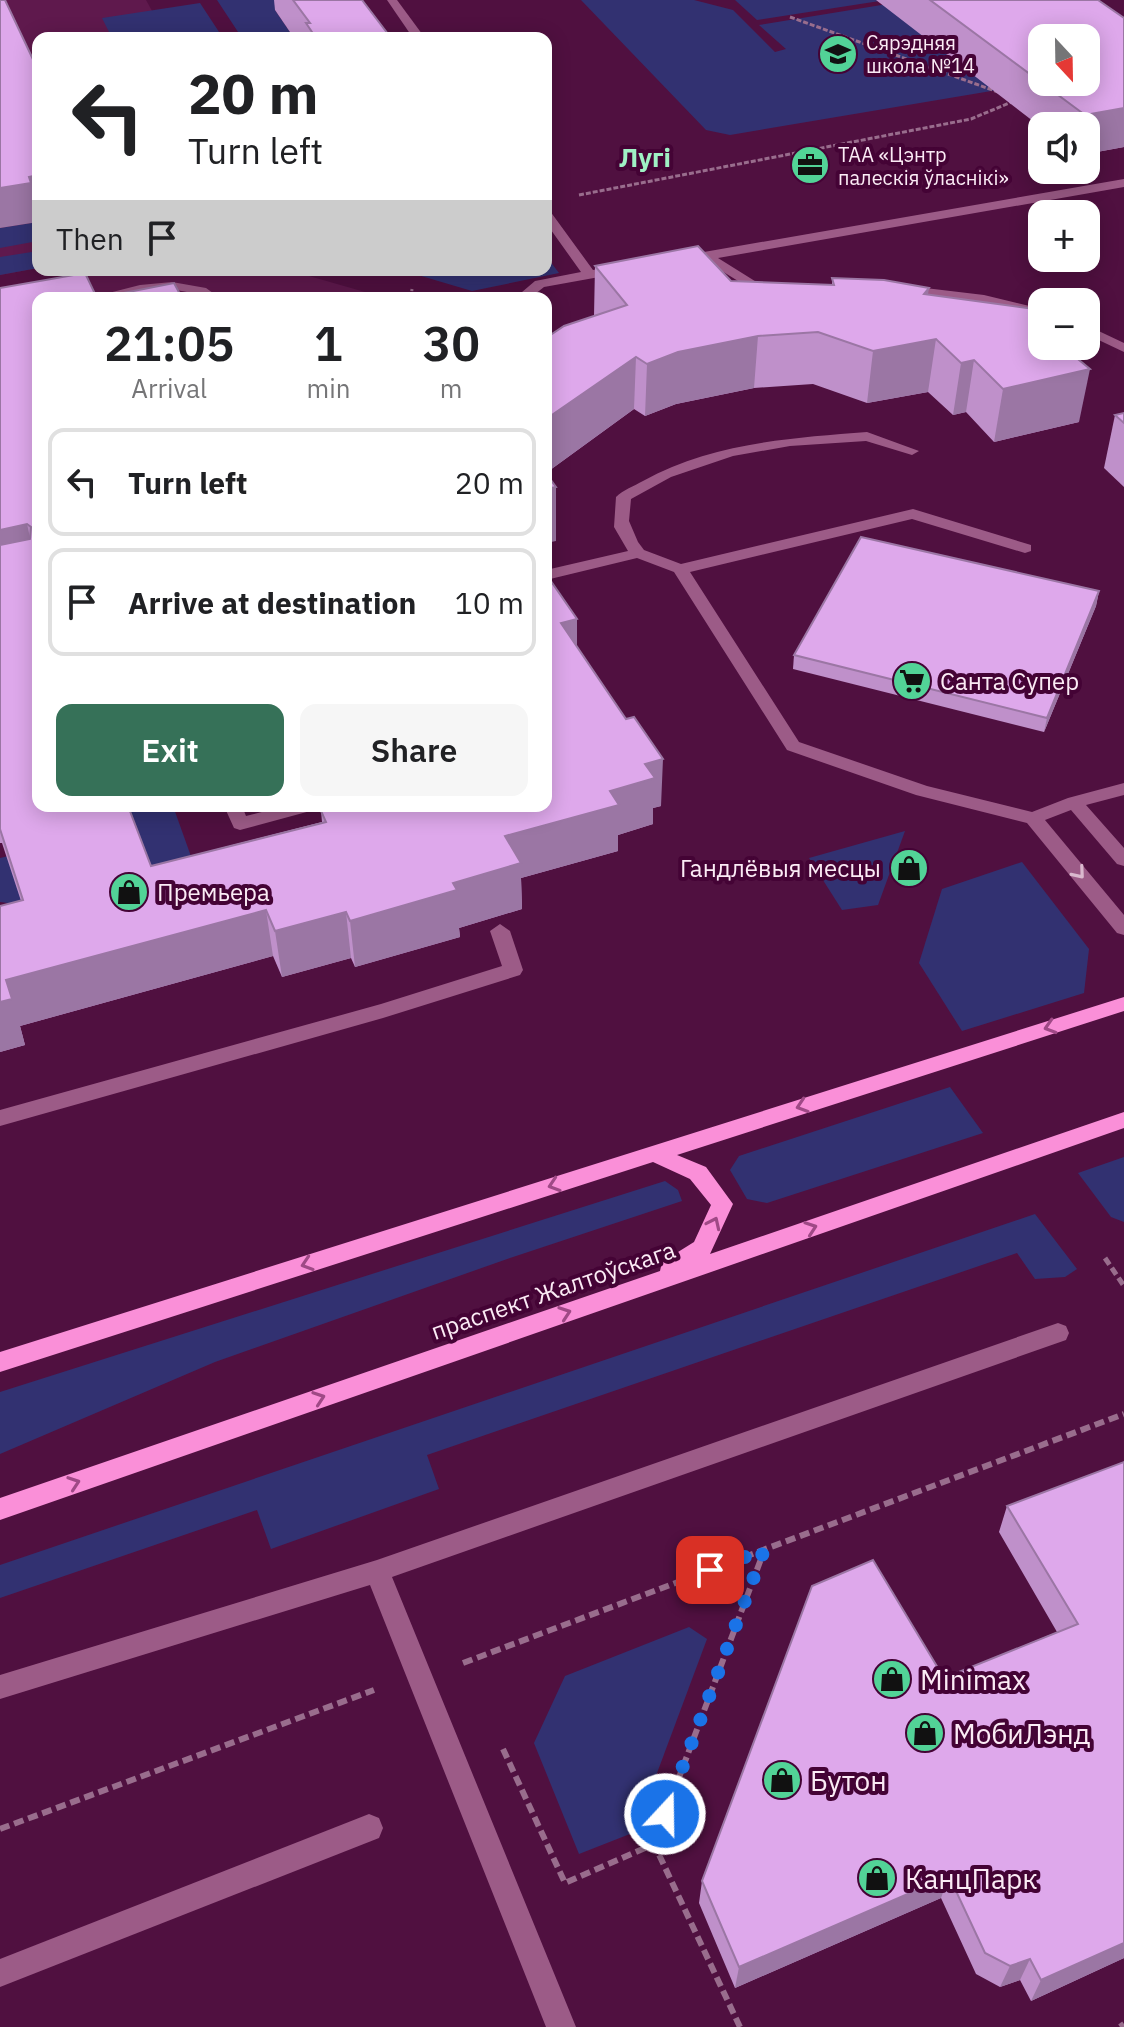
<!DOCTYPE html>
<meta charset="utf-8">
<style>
:root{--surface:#fff;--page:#f6f6f6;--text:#202124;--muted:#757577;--line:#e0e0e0;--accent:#367158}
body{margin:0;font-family:"IBM Plex Sans",sans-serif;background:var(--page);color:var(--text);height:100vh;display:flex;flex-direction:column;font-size:30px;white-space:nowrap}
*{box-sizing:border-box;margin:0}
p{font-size:26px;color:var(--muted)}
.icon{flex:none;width:44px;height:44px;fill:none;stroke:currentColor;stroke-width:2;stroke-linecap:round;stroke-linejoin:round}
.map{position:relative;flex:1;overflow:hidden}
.drawer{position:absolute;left:32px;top:292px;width:520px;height:520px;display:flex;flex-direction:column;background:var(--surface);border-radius:16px;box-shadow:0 4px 20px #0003}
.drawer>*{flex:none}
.banner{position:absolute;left:32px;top:32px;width:520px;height:244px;border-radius:16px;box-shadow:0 4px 20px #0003;background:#fff;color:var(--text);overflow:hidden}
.needle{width:52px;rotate:158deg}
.tools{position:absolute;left:1028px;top:24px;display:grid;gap:16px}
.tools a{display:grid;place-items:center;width:72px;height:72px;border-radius:16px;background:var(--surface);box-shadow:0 4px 20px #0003;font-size:40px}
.pin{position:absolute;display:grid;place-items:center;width:68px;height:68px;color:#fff;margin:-34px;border-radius:16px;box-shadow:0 4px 12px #0006}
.me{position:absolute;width:88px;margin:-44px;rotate:21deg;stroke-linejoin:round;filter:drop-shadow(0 0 6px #0008)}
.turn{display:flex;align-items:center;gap:28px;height:168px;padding:0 24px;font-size:36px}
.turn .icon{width:104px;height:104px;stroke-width:2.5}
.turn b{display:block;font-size:56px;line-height:68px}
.then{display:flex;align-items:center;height:76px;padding:0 24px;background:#0003;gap:16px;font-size:30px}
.eta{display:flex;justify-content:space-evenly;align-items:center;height:136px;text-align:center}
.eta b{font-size:48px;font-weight:600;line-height:56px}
.primary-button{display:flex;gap:16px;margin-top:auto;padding:16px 24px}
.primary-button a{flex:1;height:92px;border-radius:16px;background:var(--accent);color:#fff;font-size:32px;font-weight:600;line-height:92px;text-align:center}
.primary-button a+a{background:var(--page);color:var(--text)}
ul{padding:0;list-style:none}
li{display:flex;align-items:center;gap:24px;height:108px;margin:0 16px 12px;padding:0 8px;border:4px solid var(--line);border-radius:16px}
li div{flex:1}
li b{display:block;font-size:30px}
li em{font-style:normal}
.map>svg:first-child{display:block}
.built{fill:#5f194d}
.green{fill:#323171}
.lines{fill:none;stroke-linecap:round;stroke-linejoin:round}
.path-far2{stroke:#996d8d;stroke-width:3;stroke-dasharray:5 2;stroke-linecap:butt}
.path-far1{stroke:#996d8d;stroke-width:5;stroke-dasharray:8 4;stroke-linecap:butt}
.path{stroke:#996d8d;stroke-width:6;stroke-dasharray:10 5;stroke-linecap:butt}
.service{fill:#9c5b87;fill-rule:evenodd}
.primary{fill:#fa8fd8;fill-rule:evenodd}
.wall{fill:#bf90ca}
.shaded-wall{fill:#9b76a4}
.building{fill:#dea8eb;stroke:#9b76a4;stroke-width:2;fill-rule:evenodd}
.oneway{stroke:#dab9ce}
.oneway2{stroke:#9f4986}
.route{stroke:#1a73e8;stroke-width:14;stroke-dasharray:0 25.2}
.labels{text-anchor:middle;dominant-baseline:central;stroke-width:8;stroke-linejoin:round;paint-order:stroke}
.far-poi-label{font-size:20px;fill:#fbebf5;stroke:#440335;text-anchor:start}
.poi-label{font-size:24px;fill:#fbebf5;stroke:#440335;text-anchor:start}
.street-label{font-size:24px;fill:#fbebf5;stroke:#440335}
.far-district-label{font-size:26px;font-weight:bold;fill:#9ff0c4;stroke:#440335}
.near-poi-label{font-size:28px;fill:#fbebf5;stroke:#440335;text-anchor:start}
</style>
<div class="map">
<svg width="1124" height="2027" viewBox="0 0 1124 2027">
<rect width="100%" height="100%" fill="#501040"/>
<g class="built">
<path d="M 0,0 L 146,0 L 167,38 L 38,38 L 38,268 L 0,275 Z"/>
<path d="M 121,270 L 288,270 L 386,298 L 38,298 L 0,290 Z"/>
</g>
<g class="green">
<path d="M 217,0 L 328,0 L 275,10 L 294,38 L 242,38 Z"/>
<path d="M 581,0 L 694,0 L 733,10 L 775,52 L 786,49 L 759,25 L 912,0 L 1045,82 L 730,135 L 706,130 Z"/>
<path d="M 735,0 L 886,0 L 757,20 Z"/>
<path d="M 200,3 L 223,38 L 112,38 L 102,18 Z"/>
<path d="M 38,222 L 38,241 L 0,248 L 0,228 Z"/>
<path d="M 38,251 L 38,268 L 0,275 L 0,257 Z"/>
<path d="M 546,256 L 559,273 L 472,291 L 401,270 L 546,270 Z"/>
<path d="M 110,806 L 173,806 L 193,862 L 119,883 Z"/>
<path d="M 905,831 L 878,905 L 842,910 L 809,858 Z"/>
<path d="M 17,854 L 31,906 L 0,902 L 0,858 Z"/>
<path d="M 1022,862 L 1089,949 L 1084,993 L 962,1031 L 919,963 L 942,889 Z"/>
<path d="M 950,1087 L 983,1133 L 767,1203 L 747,1199 L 730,1170 L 739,1156 Z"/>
<path d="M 1124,1157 L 1124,1222 L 1111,1217 L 1078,1173 Z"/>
<path d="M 665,1181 L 678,1190 L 682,1201 L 510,1258 L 215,1362 L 0,1454 L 0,1392 Z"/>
<path d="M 1035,1214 L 1077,1269 L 1065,1277 L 1035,1279 L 1017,1253 L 427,1455 L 439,1489 L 271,1549 L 257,1510 L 0,1598 L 0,1565 Z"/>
<path d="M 689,1627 L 707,1639 L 635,1832 L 579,1854 L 534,1743 L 565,1676 Z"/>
</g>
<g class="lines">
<g class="path-far2">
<path d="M 790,17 L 998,92"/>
<path d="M 579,195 L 971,119 L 1014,101"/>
<path d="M 411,298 L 412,289"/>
</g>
<path class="path-far1" d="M 1105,1258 L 1124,1286"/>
<g class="path">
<path d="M 463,1663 L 1124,1414"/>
<path d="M 503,1749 L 565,1883 L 654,1844"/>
<path d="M 0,1829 L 374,1690"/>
<path d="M 740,2027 L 654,1844 L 764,1551"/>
<path d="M 1120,2027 L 1124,2024"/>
</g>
<g class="service">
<path d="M 387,0 L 397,0 L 425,38 L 413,38 Z"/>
<path d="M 1124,179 L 1124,187 L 718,258 L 774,293 L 774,299 L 769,300 L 704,260 L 681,264 L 674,260 L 681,256 Z"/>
<path d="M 546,210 L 550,211 L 593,270 L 622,265 L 629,269 L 627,272 L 544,287 L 530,298 L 515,298 L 535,281 L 581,272 L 546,223 Z"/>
<path d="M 172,282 L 206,288 L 220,298 C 202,298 188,290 171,290 C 143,290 117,298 89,298 L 140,285 Z"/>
<path d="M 900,285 L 984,295 L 1042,309 L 1042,317 L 984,303 L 895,292 L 893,289 Z"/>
<path d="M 1086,325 L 1124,343 L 1124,352 L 1086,334 Z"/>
<path d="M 867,432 L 919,451 L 912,455 L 866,441 L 790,446 L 733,456 L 671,477 L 631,499 L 629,521 L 638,542 L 644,550 L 681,564 L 913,509 L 1031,545 L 1031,551 L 1025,553 L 912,519 L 690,572 L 799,742 L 927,786 L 1032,812 L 1068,798 L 1124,783 L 1124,795 L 1086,805 L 1124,848 L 1124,866 L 1117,864 L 1071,810 L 1045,820 L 1124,915 L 1124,935 L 1117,933 L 1027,823 L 916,795 L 787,750 L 674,572 L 637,558 L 546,580 L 546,570 L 628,551 L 614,527 L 616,497 C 623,490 634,486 643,481 C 712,443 790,438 867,432 Z"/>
<path d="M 224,806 L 242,806 L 246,816 L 285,806 L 317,806 L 314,810 L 240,830 L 234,828 Z"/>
<path d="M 500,924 L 510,931 L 523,970 L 520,975 L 383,1018 L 0,1126 L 0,1110 L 381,1004 L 502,966 L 490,931 Z"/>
<path d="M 1058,1323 L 1066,1326 L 1069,1333 L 1066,1340 L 392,1577 L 576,2027 L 546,2027 L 370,1585 L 0,1699 L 0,1675 L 377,1560 Z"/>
<path d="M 369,1814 L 379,1818 L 383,1828 L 379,1838 L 0,1987 L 0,1959 Z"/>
</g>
<path class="primary" d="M 1124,997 L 1124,1011 L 677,1155 L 706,1167 L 733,1204 L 710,1254 L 1124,1112 L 1124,1128 L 0,1520 L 0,1498 L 660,1271 L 662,1262 L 694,1242 L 711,1205 L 690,1179 L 653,1162 L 0,1372 L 0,1352 Z"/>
</g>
<g class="wall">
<path d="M 274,0 L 362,0 L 391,38 L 294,38 L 275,10 Z"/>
<path d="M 876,0 L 1098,0 L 1124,147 L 1086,154 L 1086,126 L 1042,126 L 1042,128 Z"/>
<path d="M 595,266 L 731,281 L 832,285 L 832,278 L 928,294 L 1042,346 L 1079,422 L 994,442 L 966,412 L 953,415 L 928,392 L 867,403 L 813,384 L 754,388 L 676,404 L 645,416 L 634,409 L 546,473 L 594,316 Z"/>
<path d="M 0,288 L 38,298 L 38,806 L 151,866 L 322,822 L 321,811 L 546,806 L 577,619 L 577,647 L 661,806 L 653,808 L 653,824 L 618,835 L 618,851 L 521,878 L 522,909 L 459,928 L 460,937 L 355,967 L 351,958 L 282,977 L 273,956 L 20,1026 L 25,1045 L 0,1052 L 21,901 L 2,843 L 0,843 Z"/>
<path d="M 1124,413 L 1124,487 L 1104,468 L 1115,415 Z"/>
<path d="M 1099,591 L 1096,606 L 1044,732 L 793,669 L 794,655 Z"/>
<path d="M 1124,1462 L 1124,1958 L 1031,2001 L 1020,1980 L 1000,1987 L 976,1974 L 941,1898 L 735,1988 L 699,1903 L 702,1881 L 944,1678 L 1057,1632 L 999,1532 L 1007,1506 Z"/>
</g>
<g class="shaded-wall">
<path d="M 1124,108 L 1124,147 L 1086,154 L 1086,126 L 1083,126 L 1085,115 Z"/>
<path d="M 38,175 L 38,222 L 0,228 L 0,188 L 29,177 Z"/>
<path d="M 929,288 L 921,339 L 936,339 L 928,392 L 867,403 L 873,351 Z"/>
<path d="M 1042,320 L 1042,342 L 1033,322 Z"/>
<path d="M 758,336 L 754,388 L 676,404 L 645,416 L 647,364 L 678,352 Z"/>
<path d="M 636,357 L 634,409 L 546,473 L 546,419 Z"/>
<path d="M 974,360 L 966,412 L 953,415 L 961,363 Z"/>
<path d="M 1090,369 L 1079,422 L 994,442 L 1003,389 Z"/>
<path d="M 556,487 L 556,541 L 546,543 L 546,489 Z"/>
<path d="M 27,524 L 37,569 L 0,577 L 0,530 Z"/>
<path d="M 1099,591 L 1096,606 L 1044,732 L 1047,718 Z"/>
<path d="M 577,619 L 577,665 L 561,623 Z"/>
<path d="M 663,759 L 661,806 L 653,808 L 653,824 L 618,835 L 618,851 L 521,878 L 522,909 L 459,928 L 460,937 L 355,967 L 350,921 L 453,883 L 505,836 L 610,791 L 645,764 Z"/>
<path d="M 266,910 L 273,956 L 20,1026 L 25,1045 L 0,1052 L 0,1002 L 6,980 Z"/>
<path d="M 346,912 L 351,958 L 282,977 L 275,931 Z"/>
<path d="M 949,1876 L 941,1898 L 735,1988 L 739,1967 Z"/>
<path d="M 1124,1943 L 1124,1958 L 1031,2001 L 1041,1980 Z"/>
<path d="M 1030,1959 L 1020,1980 L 1000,1987 L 1010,1966 Z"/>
</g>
<g class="building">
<path d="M 0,0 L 5,0 L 38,70 L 38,175 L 29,177 L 31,183 L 0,188 Z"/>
<path d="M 293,0 L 362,0 L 391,38 L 316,38 L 306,23 L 310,23 Z"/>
<path d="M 930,0 L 1098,0 L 1124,18 L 1124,108 L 1085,115 ZM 1042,38 L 1086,38 L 1086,82 L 1042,82 Z"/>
<path d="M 698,246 L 731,281 L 834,285 L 832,278 L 884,280 L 929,288 L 924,294 L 1042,310 L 1042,320 L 1033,322 L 1042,329 L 1042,346 L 1062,346 L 1090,369 L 1003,389 L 974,360 L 961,363 L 936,339 L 873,351 L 818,332 L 758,336 L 678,352 L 647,364 L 636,357 L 546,419 L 546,338 L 564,326 L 627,305 L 595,266 Z"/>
<path d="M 85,273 L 97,298 L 38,298 L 38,806 L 128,806 L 151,866 L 326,822 L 321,811 L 340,806 L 546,806 L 546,574 L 577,619 L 561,623 L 626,719 L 634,717 L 663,759 L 645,764 L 655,778 L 610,791 L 619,805 L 505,836 L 521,863 L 453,883 L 457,890 L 350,921 L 346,912 L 275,931 L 266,910 L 6,980 L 12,999 L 0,1002 L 0,906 L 23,900 L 0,829 L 0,545 L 30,539 L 31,527 L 27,524 L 0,530 L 0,288 Z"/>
<path d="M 174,283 L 182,298 L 98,298 Z"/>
<path d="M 1124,413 L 1124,423 L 1115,415 Z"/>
<path d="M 546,473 L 556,487 L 546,489 Z"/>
<path d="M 861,537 L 1099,591 L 1047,718 L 794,655 Z"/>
<path d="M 1124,1462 L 1124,1943 L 1041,1980 L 1030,1959 L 1010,1966 L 985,1953 L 949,1876 L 739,1967 L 702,1881 L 812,1586 L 873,1560 L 944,1678 L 1078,1624 L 1007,1506 Z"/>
</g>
<defs><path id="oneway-chevron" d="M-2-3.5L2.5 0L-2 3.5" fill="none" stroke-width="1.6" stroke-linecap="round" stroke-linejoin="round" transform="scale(2)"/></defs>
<use class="oneway" href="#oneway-chevron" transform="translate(1079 873) rotate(50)"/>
<g class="oneway2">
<use href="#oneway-chevron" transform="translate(1050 1027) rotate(163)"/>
<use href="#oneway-chevron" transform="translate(802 1106) rotate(162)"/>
<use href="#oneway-chevron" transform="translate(554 1185) rotate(162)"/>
<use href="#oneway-chevron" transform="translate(714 1223) rotate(-65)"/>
<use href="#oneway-chevron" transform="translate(811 1228) rotate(-19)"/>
<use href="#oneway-chevron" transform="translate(307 1264) rotate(162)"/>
<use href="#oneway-chevron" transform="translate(565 1313) rotate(-19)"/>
<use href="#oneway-chevron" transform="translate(319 1398) rotate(-19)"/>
<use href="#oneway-chevron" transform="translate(74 1483) rotate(-19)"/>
</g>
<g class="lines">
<path class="route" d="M 665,1814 L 764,1550 L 710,1570"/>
</g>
<defs>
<g id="school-disc" transform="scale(2)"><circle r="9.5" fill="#52d397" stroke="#440335"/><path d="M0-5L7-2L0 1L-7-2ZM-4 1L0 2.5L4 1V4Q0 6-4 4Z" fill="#111"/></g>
<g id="office-disc" transform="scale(2)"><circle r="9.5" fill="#52d397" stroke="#440335"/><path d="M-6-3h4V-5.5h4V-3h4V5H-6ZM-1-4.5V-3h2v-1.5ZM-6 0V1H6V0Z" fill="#111"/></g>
<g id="supermarket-disc" transform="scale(2)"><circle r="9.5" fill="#52d397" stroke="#440335"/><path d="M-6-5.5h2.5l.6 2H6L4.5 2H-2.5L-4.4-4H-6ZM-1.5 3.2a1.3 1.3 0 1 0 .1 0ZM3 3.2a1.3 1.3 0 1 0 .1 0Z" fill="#111"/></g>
<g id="shop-disc" transform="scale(2)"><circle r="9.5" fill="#52d397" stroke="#440335"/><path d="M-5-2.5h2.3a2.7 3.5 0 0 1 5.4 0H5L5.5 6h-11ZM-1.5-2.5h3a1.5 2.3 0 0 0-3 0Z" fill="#111"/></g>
</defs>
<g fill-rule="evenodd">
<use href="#school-disc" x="838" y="54"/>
<use href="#office-disc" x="810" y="165"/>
<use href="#supermarket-disc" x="912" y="681"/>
<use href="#shop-disc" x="909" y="868"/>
<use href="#shop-disc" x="129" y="892"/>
<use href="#shop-disc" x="892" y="1679"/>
<use href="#shop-disc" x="925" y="1733"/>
<use href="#shop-disc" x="782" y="1780"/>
<use href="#shop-disc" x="877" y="1878"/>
</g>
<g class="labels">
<g class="far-poi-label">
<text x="866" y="42">Сярэдняя<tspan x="866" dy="23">школа №14</tspan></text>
<text x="838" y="154">ТАА «Цэнтр<tspan x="838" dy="23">палескія ўласнікі»</tspan></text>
</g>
<g class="poi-label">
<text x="940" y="681">Санта Супер</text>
<text x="881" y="868" text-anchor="end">Гандлёвыя месцы</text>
<text x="157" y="892">Премьера</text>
</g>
<g class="street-label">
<text transform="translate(553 1290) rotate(-19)">праспект Жалтоўскага</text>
</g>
<g class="far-district-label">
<text x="645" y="157">Лугі</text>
</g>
<g class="near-poi-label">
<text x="920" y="1679">Minimax</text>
<text x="953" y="1733">МобиЛэнд</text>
<text x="810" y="1780">Бутон</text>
<text x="905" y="1878">КанцПарк</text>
</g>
</g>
</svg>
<div class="tools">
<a><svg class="needle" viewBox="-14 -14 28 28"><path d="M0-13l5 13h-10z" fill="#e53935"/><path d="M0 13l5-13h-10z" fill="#757577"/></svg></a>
<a><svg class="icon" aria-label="sound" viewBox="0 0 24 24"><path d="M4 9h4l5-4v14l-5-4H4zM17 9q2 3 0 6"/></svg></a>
<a>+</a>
<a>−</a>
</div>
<div class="pin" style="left:710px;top:1570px;background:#d93025"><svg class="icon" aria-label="arrive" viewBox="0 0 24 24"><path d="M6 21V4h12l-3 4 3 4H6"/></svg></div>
<svg class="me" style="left:665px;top:1814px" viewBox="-20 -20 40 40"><circle r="17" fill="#1a73e8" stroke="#fff" stroke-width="3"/><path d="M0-11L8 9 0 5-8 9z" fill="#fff"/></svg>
<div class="banner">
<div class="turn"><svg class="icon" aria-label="left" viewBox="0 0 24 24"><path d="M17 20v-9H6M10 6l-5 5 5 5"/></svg><div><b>20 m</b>Turn left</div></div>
<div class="then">Then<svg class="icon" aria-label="arrive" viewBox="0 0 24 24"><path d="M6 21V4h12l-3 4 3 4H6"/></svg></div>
</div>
<section class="drawer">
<div class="eta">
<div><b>21:05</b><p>Arrival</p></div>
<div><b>1</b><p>min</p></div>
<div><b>30</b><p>m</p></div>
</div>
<ul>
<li><svg class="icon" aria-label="left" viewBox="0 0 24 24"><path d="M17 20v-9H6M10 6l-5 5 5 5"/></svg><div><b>Turn left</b></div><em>20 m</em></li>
<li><svg class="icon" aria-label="arrive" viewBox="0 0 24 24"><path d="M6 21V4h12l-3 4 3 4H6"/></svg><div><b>Arrive at destination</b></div><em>10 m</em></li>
</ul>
<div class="primary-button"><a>Exit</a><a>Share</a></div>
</section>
</div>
